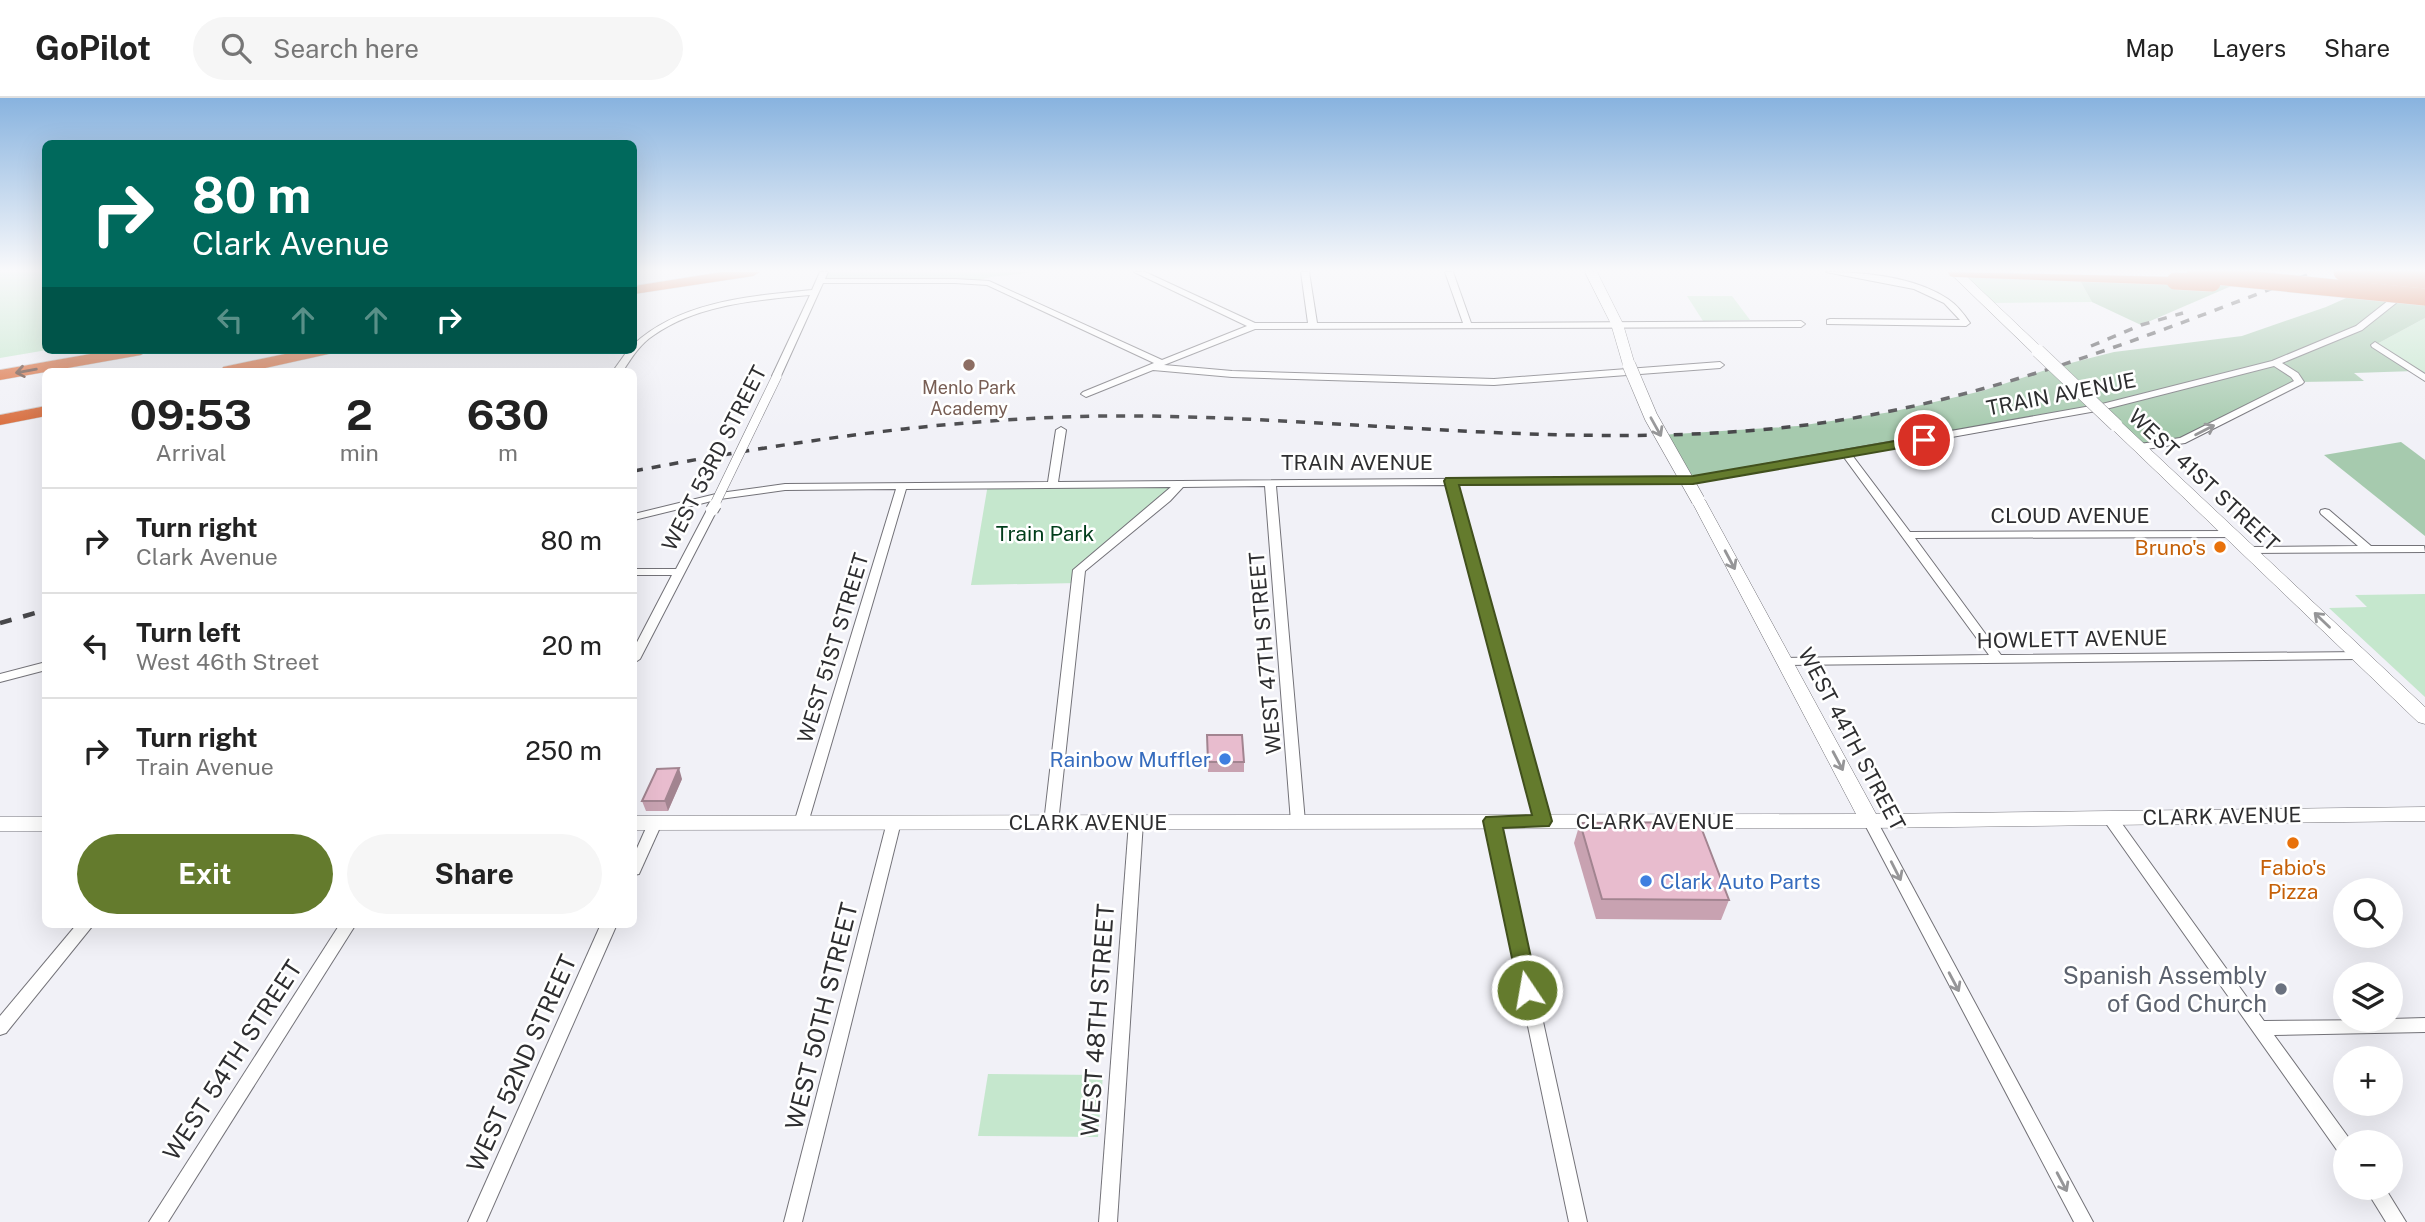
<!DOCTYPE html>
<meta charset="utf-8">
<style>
:root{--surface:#fff;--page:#f6f6f6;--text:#222;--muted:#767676;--line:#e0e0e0;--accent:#647b2d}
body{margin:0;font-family:"Public Sans",sans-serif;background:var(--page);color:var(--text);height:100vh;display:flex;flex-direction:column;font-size:26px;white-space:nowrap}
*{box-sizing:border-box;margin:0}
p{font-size:23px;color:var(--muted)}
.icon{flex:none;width:38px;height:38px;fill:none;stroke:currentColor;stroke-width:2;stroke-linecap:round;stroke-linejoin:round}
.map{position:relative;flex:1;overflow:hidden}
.details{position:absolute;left:42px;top:270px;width:595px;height:560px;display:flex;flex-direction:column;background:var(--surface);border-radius:10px;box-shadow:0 7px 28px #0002}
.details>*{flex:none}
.hud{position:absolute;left:42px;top:42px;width:595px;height:214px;border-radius:10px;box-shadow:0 7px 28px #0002;background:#00695c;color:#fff;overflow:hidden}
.controls{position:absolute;left:2333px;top:780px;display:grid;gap:14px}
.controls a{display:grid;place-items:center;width:70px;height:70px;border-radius:50%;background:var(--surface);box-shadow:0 7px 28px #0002;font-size:35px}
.pin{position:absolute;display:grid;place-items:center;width:60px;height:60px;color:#fff;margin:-30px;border:4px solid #fff;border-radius:50%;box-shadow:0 2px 7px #0007}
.me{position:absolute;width:77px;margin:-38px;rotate:348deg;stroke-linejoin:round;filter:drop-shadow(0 0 5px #0008)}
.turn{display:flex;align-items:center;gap:24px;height:147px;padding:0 35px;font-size:32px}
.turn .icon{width:91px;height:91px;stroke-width:2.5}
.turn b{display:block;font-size:49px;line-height:60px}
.lanes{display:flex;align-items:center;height:66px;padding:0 35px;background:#0003;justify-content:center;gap:35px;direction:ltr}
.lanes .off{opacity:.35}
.eta{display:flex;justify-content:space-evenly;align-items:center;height:119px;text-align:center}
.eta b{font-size:42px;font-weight:700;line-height:49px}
.action{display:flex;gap:14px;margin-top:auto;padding:14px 35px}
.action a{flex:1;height:80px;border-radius:42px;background:var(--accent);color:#fff;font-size:28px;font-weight:700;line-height:80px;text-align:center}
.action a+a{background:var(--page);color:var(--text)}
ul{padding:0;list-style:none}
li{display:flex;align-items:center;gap:21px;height:105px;padding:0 35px;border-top:2px solid var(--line)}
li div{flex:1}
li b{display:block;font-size:26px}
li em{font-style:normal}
header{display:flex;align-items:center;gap:42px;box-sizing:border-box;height:98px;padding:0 35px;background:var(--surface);border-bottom:2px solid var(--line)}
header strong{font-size:33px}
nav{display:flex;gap:38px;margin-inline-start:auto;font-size:24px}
.search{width:490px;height:63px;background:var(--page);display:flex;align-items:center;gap:18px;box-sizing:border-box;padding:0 24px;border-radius:38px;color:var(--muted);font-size:26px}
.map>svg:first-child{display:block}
.green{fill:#c5e7cd}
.forest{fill:#a6caae}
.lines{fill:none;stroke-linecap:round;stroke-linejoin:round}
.street-casing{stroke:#737278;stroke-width:2}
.secondary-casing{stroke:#737278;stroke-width:1}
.highway-casing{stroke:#cdcdcd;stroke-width:1}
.street{fill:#fff;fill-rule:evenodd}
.secondary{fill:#fff;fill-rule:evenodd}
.highway{fill:#d96d3d;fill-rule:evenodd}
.rail-far1{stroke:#48484b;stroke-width:3.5;stroke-dasharray:9 9;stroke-linecap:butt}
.rail{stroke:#48484b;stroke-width:4.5;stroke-dasharray:12 12;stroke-linecap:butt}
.street-bridge-far1-casing{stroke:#737278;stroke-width:10;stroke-linecap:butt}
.street-bridge-casing{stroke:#737278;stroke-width:14;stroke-linecap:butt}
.secondary-bridge-casing{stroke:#737278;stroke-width:14;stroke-linecap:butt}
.highway-bridge-casing{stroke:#cdcdcd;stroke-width:18;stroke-linecap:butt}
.street-bridge-far1{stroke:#fff;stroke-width:9}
.street-bridge{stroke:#fff;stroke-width:12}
.secondary-bridge{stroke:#fff;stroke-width:13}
.highway-bridge{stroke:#d96d3d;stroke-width:17}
.wall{fill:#c8a2b1}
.shaded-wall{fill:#a28490}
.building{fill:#e8bcce;stroke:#a28490;stroke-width:2}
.oneway{stroke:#614134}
.oneway2{stroke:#969698}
.route{fill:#647b2d;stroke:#41501d;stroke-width:2}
.education-dot{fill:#8d6e63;stroke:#fff;stroke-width:2.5}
.food-dot{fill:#e8710a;stroke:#fff;stroke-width:2.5}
.shop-dot{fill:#3f7fe0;stroke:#fff;stroke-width:2.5}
.worship-dot{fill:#6b7280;stroke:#fff;stroke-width:2.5}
.labels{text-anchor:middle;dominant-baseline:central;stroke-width:5;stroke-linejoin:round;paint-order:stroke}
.far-education-label{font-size:18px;fill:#785e54;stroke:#fff}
.street-label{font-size:21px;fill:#2e2e30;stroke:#fff}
.park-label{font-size:21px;fill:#003d1a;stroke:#fff}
.food-label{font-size:21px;fill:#c56008;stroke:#fff;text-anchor:end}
.shop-label{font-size:21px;fill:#366cbe;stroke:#fff;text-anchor:end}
.near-worship-label{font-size:24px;fill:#5b616d;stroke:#fff;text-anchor:end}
.near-street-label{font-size:24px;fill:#2e2e30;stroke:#fff}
</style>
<header>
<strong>GoPilot</strong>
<div class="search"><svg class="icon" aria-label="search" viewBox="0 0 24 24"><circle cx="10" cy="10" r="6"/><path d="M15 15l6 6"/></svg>Search here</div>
<nav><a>Map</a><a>Layers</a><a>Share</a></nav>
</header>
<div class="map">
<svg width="2425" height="1124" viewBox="0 0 2425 1124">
<rect width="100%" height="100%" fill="#f1f1f7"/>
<g class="green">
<path d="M 0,174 L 45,174 L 47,252 L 0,260 Z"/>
<path d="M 824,174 L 1030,174 C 1012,179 995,176 978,183 L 819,183 Z"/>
<path d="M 1955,175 L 2078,179 L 2092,204 L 1987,205 Z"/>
<path d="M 1687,198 L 1732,198 L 1750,222 L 1703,223 Z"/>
<path d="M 2425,220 L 2425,280 L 2375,247 Z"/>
<path d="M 1181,385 L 1080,471 L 1078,485 L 971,487 L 988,386 Z"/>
<path d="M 2425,496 L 2425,599 L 2329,510 L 2367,509 L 2355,497 Z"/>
<path d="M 988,976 L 1103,977 L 1098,1039 L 978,1038 Z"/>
</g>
<g class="forest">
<path d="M 2078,179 L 2236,186 L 2141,227 L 2092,204 Z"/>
<path d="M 2362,193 L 2425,199 L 2425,220 L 2375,247 L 2415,273 L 2354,275 L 2364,283 L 2299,284 L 2185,341 L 2140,349 L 2097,309 L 1693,382 L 1660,337 L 1798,328 L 1891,314 L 1982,293 L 2055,269 L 2114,254 L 2242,238 L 2326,209 Z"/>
<path d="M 2401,344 L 2425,362 L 2425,438 L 2324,357 Z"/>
</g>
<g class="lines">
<g class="street-casing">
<g id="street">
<path d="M 820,174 L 828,174 L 825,181 L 955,181 L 989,183 L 1162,262 L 1247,228 L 1134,174 L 1145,174 L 1255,225 L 1308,225 L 1301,174 L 1309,174 L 1317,225 L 1463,225 L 1445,174 L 1453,174 L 1471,225 L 1801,223 L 1805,226 L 1801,229 L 1255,231 L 1164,267 L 1232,273 L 1494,281 L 1720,264 L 1724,267 L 1720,270 L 1494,287 L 1232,279 L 1153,272 L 1086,299 L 1081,296 L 1083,294 L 1154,265 L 987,187 L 955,185 L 823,185 L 780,280 L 774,280 L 772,278 L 810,197 C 758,202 698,206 654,237 C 640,246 632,259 623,273 L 613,273 L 628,252 L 634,252 L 634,246 C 681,203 751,198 812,192 Z"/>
<path d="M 1826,174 C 1865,174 1915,179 1948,201 C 1957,207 1964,216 1970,225 L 1966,228 L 1827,226 L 1827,222 L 1830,221 L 1960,222 L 1944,205 L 1914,191 Z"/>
<path d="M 2422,176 L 2425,176 L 2425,182 L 2362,232 L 2282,265 L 2298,275 L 2304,284 L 2302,286 L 2185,345 L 2140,352 L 2135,349 L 2140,346 L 2180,340 L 2294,283 L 2291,279 L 2274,268 L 2102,312 L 1852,357 L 1910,434 L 2232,433 L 2237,436 L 2232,439 L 1915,440 L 2001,557 L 2363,554 L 2365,557 L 2363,560 L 2359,561 L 1785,567 L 1781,566 L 1779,563 L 1781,560 L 1989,557 L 1843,358 L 1693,385 L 1457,387 L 1550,723 L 1548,727 L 1538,727 L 1536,723 L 1447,387 L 1276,388 L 1305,724 L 1303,728 L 1293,728 L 1291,724 L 1265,388 L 1183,389 L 1170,403 L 1085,473 L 1058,725 L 1056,729 L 1046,729 L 1044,725 L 1073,472 L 1171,389 L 906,391 L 808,725 L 806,729 L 796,729 L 794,725 L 896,391 L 785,392 L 720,401 L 634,422 L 634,416 L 720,395 L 785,386 L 1048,384 L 1056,332 L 1061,329 L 1066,332 L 1058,384 L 1693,379 L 2102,306 L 2272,263 L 2356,228 Z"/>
<path d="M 2375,244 L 2425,276 L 2425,283 L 2372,249 L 2371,247 Z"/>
<path d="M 712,409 L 717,412 L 640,561 L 634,565 L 634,550 L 672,477 L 634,477 L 634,471 L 676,471 L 707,412 Z"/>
<path d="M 2325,411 L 2329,412 L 2371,448 L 2424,448 L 2425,454 L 2249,455 L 2243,452 L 2249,449 L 2358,448 L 2321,416 L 2320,414 L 2321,412 Z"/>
<path d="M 46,564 L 46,572 L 0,584 L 0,576 Z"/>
<path d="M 2110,715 L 2115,716 L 2264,923 L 2390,922 L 2390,921 L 2425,920 L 2425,934 L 2274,937 L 2351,1043 L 2352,1045 L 2345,1045 L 2345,1057 L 2339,1055 L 2105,724 L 2103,720 L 2105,716 Z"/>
<path d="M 1492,718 L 1497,719 L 1499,723 L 1587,1124 L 1569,1124 L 1485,723 L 1487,719 Z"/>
<path d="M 1870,718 L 1875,719 L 1877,723 L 2093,1124 L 2074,1124 L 1863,723 L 1865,719 Z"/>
<path d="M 894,719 L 899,720 L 901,724 L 802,1124 L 784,1124 L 887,724 L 889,720 Z"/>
<path d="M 1136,719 L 1141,720 L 1143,724 L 1117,1124 L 1099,1124 L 1129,724 L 1131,720 Z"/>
<path d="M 655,720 L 660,721 L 662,725 L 639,776 L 634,777 L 634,757 L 650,721 Z"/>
<path d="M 77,826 L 94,826 L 6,935 L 0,937 L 0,918 Z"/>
<path d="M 340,826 L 356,826 L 168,1124 L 149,1124 Z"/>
<path d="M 601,826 L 617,826 L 486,1124 L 468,1124 Z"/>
<path d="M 2365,1090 L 2385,1090 L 2406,1124 L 2386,1124 Z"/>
</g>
</g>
<g class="secondary-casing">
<g id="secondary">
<path d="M 1585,174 L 1597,174 L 1623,226 L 1635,267 L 1634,270 L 1624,270 L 1623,267 L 1611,226 Z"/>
<path d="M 1949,174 L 1962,174 L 2042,250 L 2042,256 L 2034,256 Z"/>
<path d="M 2116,323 L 2121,324 L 2425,609 L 2425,626 L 2418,624 L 2111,330 L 2111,324 Z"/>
<path d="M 1698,398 L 1705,402 L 1876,716 L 2425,709 L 2425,723 L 1870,730 L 634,732 L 634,718 L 1856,716 L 1691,402 Z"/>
<rect x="0" y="719" width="46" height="14"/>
</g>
</g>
<g class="highway-casing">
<g id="highway">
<path d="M 722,174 L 760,174 L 753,178 L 634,196 L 634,188 Z"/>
<path d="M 1948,174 L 2175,179 L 2182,183 L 2175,187 L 1955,179 L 1950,178 Z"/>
<path d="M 113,252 L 149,252 L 141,257 L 0,282 L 0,272 Z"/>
<path d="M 304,252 L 335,252 L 333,255 L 252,273 L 221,273 L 223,269 Z"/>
<path d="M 46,308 L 46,318 L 0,327 L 0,317 Z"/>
</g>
</g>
<use href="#street" class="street"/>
<use href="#secondary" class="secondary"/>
<use href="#highway" class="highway"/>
<g class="rail-far1">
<path d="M 2091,248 L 2141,227 L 2183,215"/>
<path d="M 634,373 C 803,341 973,316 1146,318 C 1363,321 1581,353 1798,328 C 1978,307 2147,238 2315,174"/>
</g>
<path class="rail" d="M 0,525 L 46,512"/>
<g class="street-bridge-far1-casing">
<path id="street-bridge-far1" d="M 714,408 L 777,278"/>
</g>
<g class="street-bridge-casing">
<path id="street-bridge" d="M 712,412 L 715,407"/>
</g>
<g class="secondary-bridge-casing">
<g id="secondary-bridge">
<path d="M 2038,253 L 2116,327"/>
<path d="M 1629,267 L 1651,319 L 1698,402"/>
</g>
</g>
<g class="highway-bridge-casing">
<g id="highway-bridge">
<path d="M 2342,174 L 2425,182"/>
<path d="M 2195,176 L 2425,199"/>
<path d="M 2175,183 L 2212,185"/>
</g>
</g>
<use href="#street-bridge-far1" class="street-bridge-far1"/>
<use href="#street-bridge" class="street-bridge"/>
<use href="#secondary-bridge" class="secondary-bridge"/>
<use href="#highway-bridge" class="highway-bridge"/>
</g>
<g class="wall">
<path d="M 1207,637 L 1244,664 L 1244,674 L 1208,674 Z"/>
<path d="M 682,681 L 668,713 L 646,713 L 642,703 Z"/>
<path d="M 1580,725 L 1729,802 L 1721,822 L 1596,821 L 1574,745 Z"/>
</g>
<path class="shaded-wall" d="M 679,670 L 682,681 L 668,713 L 665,703 Z"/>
<g class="building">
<path d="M 1207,637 L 1242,637 L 1244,664 L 1208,664 Z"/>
<path d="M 679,670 L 665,703 L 642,703 L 657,671 Z"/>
<path d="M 1699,724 L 1729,802 L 1602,801 L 1580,725 Z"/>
</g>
<defs><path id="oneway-shaft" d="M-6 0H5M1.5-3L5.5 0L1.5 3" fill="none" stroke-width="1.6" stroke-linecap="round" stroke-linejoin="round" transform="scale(1.75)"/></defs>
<use class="oneway" href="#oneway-shaft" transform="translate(26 273) rotate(170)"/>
<g class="oneway2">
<use href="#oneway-shaft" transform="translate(1656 329) rotate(61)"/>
<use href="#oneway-shaft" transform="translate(2205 332) rotate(-27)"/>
<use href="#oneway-shaft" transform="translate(1730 462) rotate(62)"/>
<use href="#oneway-shaft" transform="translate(2322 522) rotate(-136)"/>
<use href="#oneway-shaft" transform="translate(1838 663) rotate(62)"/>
<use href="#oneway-shaft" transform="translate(1896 773) rotate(63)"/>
<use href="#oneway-shaft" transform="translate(1954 884) rotate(62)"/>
<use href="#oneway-shaft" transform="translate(2062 1084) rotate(62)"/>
</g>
<linearGradient id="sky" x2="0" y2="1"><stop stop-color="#88b3df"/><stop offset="0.52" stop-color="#f9f9fb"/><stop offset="1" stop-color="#f9f9fb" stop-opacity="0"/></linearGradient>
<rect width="2425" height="332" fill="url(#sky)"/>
<path class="route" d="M 1924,338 L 1929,339 L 1929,345 L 1693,386 L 1459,387 L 1552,723 L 1549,728 L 1503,730 L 1538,892 L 1535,898 L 1527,900 L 1520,898 L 1483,723 L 1486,719 L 1532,717 L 1444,383 L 1446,380 L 1693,378 Z"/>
<circle class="education-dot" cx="969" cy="267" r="7"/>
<g class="food-dot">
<circle cx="2220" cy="449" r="7"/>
<circle cx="2293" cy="745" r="7"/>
</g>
<g class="shop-dot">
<circle cx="1225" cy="661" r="7"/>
<circle cx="1646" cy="783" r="7"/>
</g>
<circle class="worship-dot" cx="2281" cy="891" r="7"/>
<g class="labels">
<g class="far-education-label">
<text x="969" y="289">Menlo Park<tspan x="969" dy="21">Academy</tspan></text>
</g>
<g class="street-label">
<text transform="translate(2061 296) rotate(-11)">TRAIN AVENUE</text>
<text transform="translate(714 360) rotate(-63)">WEST 53RD STREET</text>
<text x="1357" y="364">TRAIN AVENUE</text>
<text transform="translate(2204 382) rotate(43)">WEST 41ST STREET</text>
<text x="2070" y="417">CLOUD AVENUE</text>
<text transform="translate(2072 541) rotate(-1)">HOWLETT AVENUE</text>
<text transform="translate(833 550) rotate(-73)">WEST 51ST STREET</text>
<text transform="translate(1265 555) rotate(-95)">WEST 47TH STREET</text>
<text transform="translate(1852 641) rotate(62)">WEST 44TH STREET</text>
<text transform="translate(2222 718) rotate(-1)">CLARK AVENUE</text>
<text x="1655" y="723">CLARK AVENUE</text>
<text x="1088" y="724">CLARK AVENUE</text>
</g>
<g class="park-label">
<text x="1045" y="435">Train Park</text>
</g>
<g class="food-label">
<text x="2206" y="449">Bruno's</text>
<text x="2293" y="769" text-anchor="middle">Fabio's<tspan x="2293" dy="24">Pizza</tspan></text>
</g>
<g class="shop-label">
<text x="1211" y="661">Rainbow Muffler</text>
<text x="1660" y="783" text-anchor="start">Clark Auto Parts</text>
</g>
<g class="near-worship-label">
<text x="2267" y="877">Spanish Assembly<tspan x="2267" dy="28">of God Church</tspan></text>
</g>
<g class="near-street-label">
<text transform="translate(821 918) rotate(-76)">WEST 50TH STREET</text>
<text transform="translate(1097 922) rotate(-86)">WEST 48TH STREET</text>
<text transform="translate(232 962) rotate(-57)">WEST 54TH STREET</text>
<text transform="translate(521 965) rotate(-66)">WEST 52ND STREET</text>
</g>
</g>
</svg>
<div class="controls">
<a><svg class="icon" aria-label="search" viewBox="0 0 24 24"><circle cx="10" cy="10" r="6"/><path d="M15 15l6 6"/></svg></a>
<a><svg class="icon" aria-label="layers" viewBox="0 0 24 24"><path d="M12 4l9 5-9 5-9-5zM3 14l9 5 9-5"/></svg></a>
<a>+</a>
<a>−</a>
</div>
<div class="pin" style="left:1924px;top:342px;background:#d93025"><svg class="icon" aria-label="arrive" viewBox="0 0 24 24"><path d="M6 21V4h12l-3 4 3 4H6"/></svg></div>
<svg class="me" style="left:1527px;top:892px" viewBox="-20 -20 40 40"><circle r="17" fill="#647b2d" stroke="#fff" stroke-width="3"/><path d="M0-11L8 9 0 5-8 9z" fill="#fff"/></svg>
<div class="hud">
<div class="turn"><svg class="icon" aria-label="right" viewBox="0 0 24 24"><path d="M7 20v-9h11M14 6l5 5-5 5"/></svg><div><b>80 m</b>Clark Avenue</div></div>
<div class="lanes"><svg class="icon off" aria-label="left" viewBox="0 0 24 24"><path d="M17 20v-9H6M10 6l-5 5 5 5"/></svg><svg class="icon off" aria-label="ahead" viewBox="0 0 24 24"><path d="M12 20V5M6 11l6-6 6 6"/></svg><svg class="icon off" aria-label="ahead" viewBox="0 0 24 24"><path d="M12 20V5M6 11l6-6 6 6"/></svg><svg class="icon" aria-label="right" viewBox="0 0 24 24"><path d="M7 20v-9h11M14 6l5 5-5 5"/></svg></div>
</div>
<section class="details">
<div class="eta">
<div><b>09:53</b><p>Arrival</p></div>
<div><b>2</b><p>min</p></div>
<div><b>630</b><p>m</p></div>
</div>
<ul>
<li><svg class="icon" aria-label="right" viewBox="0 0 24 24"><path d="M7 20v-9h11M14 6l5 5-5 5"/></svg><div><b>Turn right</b><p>Clark Avenue</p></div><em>80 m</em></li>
<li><svg class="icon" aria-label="left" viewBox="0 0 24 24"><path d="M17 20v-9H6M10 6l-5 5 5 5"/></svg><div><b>Turn left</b><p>West 46th Street</p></div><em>20 m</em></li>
<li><svg class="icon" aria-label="right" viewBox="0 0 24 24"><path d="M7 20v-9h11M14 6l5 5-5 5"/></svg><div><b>Turn right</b><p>Train Avenue</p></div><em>250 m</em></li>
</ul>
<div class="action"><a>Exit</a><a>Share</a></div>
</section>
</div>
